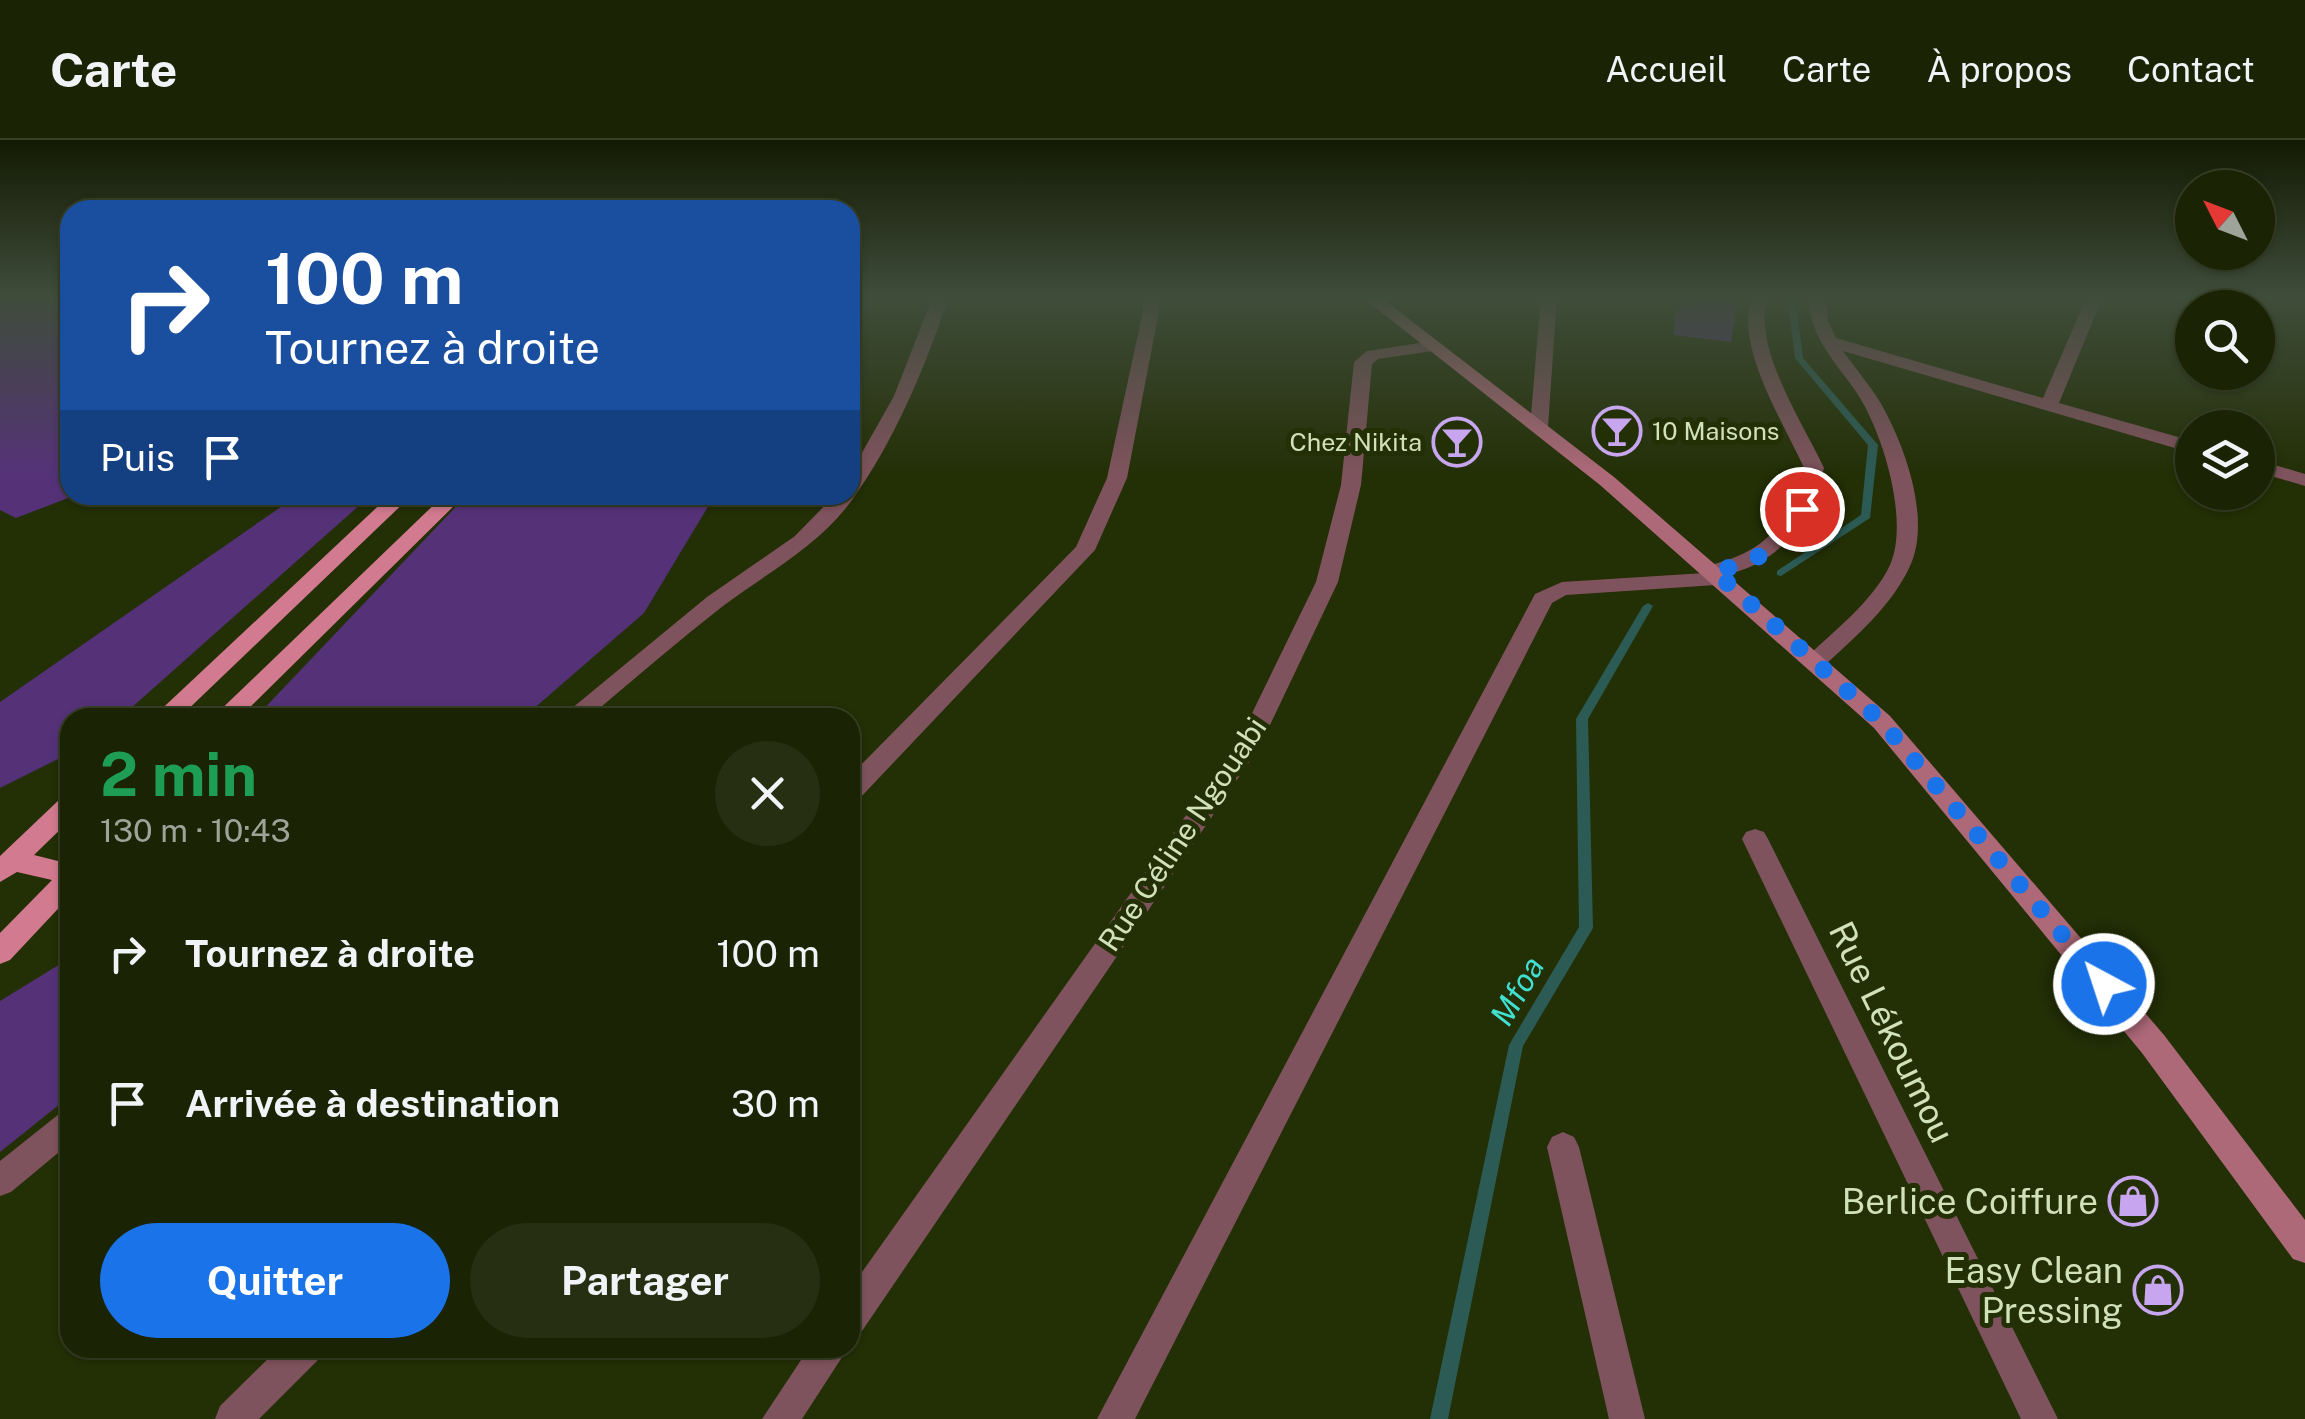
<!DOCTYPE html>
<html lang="fr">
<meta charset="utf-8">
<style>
:root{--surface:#1a2304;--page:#272f13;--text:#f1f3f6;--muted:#9fa49a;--line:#384026;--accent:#1a73e8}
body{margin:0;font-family:"Public Sans",sans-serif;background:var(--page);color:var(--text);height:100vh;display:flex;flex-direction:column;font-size:38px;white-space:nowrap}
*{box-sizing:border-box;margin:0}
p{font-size:32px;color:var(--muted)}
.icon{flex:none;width:55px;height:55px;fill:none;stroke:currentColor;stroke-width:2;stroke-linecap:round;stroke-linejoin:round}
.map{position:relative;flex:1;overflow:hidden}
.side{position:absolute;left:60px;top:568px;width:800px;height:650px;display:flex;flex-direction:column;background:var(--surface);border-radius:30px;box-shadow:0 2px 8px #0004,0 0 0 2px var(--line)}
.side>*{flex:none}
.guide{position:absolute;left:60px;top:60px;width:800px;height:305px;border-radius:30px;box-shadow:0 2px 8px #0004,0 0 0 2px var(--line);background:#1a4fa0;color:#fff;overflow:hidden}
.needle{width:65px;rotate:312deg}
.tools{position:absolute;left:2175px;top:30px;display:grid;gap:20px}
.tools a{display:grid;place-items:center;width:100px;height:100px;border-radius:50%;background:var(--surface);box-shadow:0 2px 8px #0004,0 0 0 2px var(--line);font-size:50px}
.pin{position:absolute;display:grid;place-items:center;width:85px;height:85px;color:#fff;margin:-42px;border:5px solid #fff;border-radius:50%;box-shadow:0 2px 10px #0007}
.me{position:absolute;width:110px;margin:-55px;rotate:320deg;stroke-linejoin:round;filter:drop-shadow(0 0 8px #0008)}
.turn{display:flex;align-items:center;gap:35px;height:210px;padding:0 40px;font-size:45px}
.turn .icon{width:130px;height:130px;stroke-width:2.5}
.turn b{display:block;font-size:70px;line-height:85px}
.then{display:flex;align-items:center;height:95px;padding:0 40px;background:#0003;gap:20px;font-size:38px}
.round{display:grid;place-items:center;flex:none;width:105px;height:105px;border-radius:52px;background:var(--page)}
.headline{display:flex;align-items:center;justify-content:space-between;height:170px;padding:0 40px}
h1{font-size:60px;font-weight:700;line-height:75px;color:#1e9e55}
.cta{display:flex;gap:20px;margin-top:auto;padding:20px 40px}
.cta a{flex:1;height:115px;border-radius:60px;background:var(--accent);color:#fff;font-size:40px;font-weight:700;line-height:115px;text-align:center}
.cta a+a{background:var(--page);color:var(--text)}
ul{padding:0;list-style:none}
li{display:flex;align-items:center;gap:30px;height:150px;padding:0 40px}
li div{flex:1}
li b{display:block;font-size:38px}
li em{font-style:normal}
header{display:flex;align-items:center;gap:60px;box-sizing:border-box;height:140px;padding:0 50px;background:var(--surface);border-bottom:2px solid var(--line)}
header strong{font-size:48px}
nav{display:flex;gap:55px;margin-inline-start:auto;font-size:35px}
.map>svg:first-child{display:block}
.green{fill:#553278}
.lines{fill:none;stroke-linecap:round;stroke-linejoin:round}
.stream{fill:#2c5b55;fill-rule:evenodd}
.minor{fill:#7f535d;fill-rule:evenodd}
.secondary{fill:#ae6979;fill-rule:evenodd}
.primary{fill:#d27a8f;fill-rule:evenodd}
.route{stroke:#1a73e8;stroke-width:18;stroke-dasharray:0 32.4}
.labels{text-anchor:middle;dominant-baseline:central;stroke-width:10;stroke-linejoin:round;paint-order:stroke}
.far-poi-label{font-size:25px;fill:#d1e1ba;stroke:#232f05;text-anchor:start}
.street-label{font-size:30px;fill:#d1e1ba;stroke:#232f05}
.water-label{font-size:32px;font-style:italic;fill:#41dfcf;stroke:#232f05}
.near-street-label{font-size:35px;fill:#d1e1ba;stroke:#232f05}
.near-poi-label{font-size:35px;fill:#d1e1ba;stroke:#232f05;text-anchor:end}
</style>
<header>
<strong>Carte</strong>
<nav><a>Accueil</a><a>Carte</a><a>À propos</a><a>Contact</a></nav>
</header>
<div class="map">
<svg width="2305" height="1279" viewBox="0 0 2305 1279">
<rect width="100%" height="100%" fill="#232f05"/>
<g class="green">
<path d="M 0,156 L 70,156 L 70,355 L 76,355 L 16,378 L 0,370 Z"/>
<path d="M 1687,156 L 1739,156 L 1731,202 L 1674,195 L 1675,175 Z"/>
<path d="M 298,355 L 371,355 L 121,577 L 70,578 L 70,613 L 0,648 L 0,562 Z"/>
<path d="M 467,355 L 715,355 L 644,473 L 524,577 L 256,577 Z"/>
<path d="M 70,818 L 70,956 L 0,1012 L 0,861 Z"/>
</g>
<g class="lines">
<g class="stream">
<path d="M 1787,156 L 1795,156 L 1803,218 L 1878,305 L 1870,378 L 1781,436 L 1777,435 L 1777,431 L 1861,375 L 1868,305 L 1795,218 Z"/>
<path d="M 1648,463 L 1653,466 L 1588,579 L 1593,788 L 1523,906 L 1448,1279 L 1430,1279 L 1509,905 L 1579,787 L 1576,579 L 1643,466 Z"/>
</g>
<g class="minor">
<path d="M 933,156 L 949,156 C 925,228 895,300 852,360 C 820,405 767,433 723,466 C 677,502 633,540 588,578 L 560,578 L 707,457 L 795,396 L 835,355 L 850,355 L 850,334 L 894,256 Z"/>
<path d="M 1142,156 L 1158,156 L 1159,171 L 1127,338 L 1095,410 L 859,659 L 850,661 L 850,636 L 1076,407 L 1107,338 L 1143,171 Z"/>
<path d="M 1541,156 L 1557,156 L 1548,287 L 1539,293 L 1530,287 Z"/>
<path d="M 1752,156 L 1768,156 C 1751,206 1802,281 1824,328 C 1808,380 1785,420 1729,434 L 1734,439 L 1731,444 L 1566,455 L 1552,463 L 1135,1279 L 1097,1279 L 1535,454 L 1562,442 L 1705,433 L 1707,426 C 1768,411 1785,387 1804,328 C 1783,281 1734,206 1752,156 Z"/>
<path d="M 1809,156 L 1825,156 L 1828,181 L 1836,198 L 2043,258 L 2087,156 L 2103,156 L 2059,263 L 2192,301 L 2192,313 L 1843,211 C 1855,228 1869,244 1880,262 C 1904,303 1932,379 1910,426 C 1892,466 1855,497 1824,526 L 1808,526 L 1805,521 L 1808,516 C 1836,489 1873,461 1890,425 C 1910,380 1882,289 1855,250 C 1834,221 1808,194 1809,156 Z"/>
<path d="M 1433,201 L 1439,202 L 1439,210 L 1378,219 L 1372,224 L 1361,345 L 1338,442 L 1260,606 L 862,1191 L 850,1196 L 850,1149 L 1238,602 L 1316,442 L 1341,345 L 1354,222 L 1367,211 Z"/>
<path d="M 2258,320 L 2305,334 L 2305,346 L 2258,332 Z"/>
<path d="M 1755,689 L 1764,692 L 1768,699 L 2058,1279 L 2021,1279 L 1742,699 L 1746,692 Z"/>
<path d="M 70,970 L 70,1003 L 11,1052 L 0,1056 L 0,1021 L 59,974 Z"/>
<path d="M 1563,992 L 1574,997 L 1579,1007 L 1645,1279 L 1609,1279 L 1547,1007 L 1552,997 Z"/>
<path d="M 279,1208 L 322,1208 L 317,1221 L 259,1279 L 215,1279 L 220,1266 Z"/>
<path d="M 809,1208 L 848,1208 L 802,1279 L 762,1279 Z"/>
</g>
<path class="secondary" d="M 1361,156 L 1379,156 L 1614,337 L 1890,576 L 2164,895 L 2305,1080 L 2305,1123 L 2293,1119 L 2142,913 L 1874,588 L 1600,345 Z"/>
<g class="primary">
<path d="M 390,355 L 412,355 L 179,578 L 152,578 Z"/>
<path d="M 444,355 L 465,355 L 239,578 L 212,578 Z"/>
<path d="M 70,656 L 70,680 L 34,715 L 70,724 L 70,756 L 10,820 L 0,824 L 0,793 L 52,740 L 17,732 L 0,742 L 0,716 L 61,658 Z"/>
</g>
</g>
<linearGradient id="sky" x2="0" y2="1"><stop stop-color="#131a03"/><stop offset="0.47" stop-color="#3f4d3b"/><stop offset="1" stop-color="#3f4d3b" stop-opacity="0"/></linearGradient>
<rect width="2305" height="335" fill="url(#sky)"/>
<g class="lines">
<path class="route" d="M 1802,369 C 1773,408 1764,422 1714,431 L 1882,582 L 2104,844"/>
</g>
<defs>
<g id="bar-ring" transform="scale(2.5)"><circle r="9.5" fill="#232f05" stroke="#c7a6ef" stroke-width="1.5"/><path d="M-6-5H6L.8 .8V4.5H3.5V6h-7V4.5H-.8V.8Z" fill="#c7a6ef"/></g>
<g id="shop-ring" transform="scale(2.5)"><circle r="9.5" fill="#232f05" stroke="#c7a6ef" stroke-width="1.5"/><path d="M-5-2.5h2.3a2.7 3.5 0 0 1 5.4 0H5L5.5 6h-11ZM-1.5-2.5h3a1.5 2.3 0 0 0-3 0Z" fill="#c7a6ef"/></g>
</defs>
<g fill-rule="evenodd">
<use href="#bar-ring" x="1617" y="291"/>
<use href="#bar-ring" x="1457" y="302"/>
<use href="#shop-ring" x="2133" y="1061"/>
<use href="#shop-ring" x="2158" y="1150"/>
</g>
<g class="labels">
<g class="far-poi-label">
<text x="1652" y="291">10 Maisons</text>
<text x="1422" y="302" text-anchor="end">Chez Nikita</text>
</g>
<g class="street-label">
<text transform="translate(1182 694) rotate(-56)">Rue Céline Ngouabi</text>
</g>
<g class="water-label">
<text transform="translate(1517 851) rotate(-60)">Mfoa</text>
</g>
<g class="near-street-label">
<text transform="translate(1892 892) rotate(64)">Rue Lékoumou</text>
</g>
<g class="near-poi-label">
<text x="2098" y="1061">Berlice Coiffure</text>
<text x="2123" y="1130">Easy Clean<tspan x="2123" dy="40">Pressing</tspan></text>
</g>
</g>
</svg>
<div class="tools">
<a><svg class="needle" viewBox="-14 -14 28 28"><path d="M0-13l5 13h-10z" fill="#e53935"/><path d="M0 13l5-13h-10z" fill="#9fa49a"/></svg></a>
<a><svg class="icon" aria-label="search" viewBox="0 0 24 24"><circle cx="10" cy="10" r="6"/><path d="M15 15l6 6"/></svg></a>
<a><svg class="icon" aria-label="layers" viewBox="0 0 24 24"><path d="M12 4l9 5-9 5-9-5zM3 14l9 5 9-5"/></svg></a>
</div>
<div class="pin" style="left:1802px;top:369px;background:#d93025"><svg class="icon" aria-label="arrive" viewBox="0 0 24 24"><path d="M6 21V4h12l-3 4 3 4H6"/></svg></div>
<svg class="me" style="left:2104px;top:844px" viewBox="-20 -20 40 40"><circle r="17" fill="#1a73e8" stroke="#fff" stroke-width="3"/><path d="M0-11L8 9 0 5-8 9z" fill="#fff"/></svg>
<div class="guide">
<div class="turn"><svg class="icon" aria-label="right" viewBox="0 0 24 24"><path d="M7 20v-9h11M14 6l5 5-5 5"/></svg><div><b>100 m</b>Tournez à droite</div></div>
<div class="then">Puis<svg class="icon" aria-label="arrive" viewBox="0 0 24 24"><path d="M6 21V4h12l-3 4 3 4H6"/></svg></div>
</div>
<section class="side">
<div class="headline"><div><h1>2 min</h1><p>130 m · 10:43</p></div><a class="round"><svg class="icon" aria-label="close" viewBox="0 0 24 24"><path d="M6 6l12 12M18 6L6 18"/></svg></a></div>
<ul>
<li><svg class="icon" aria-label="right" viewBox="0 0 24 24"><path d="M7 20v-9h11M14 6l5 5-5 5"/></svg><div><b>Tournez à droite</b></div><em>100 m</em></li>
<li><svg class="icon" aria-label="arrive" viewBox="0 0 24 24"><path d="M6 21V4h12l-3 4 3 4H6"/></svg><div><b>Arrivée à destination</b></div><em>30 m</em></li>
</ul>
<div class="cta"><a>Quitter</a><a>Partager</a></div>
</section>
</div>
